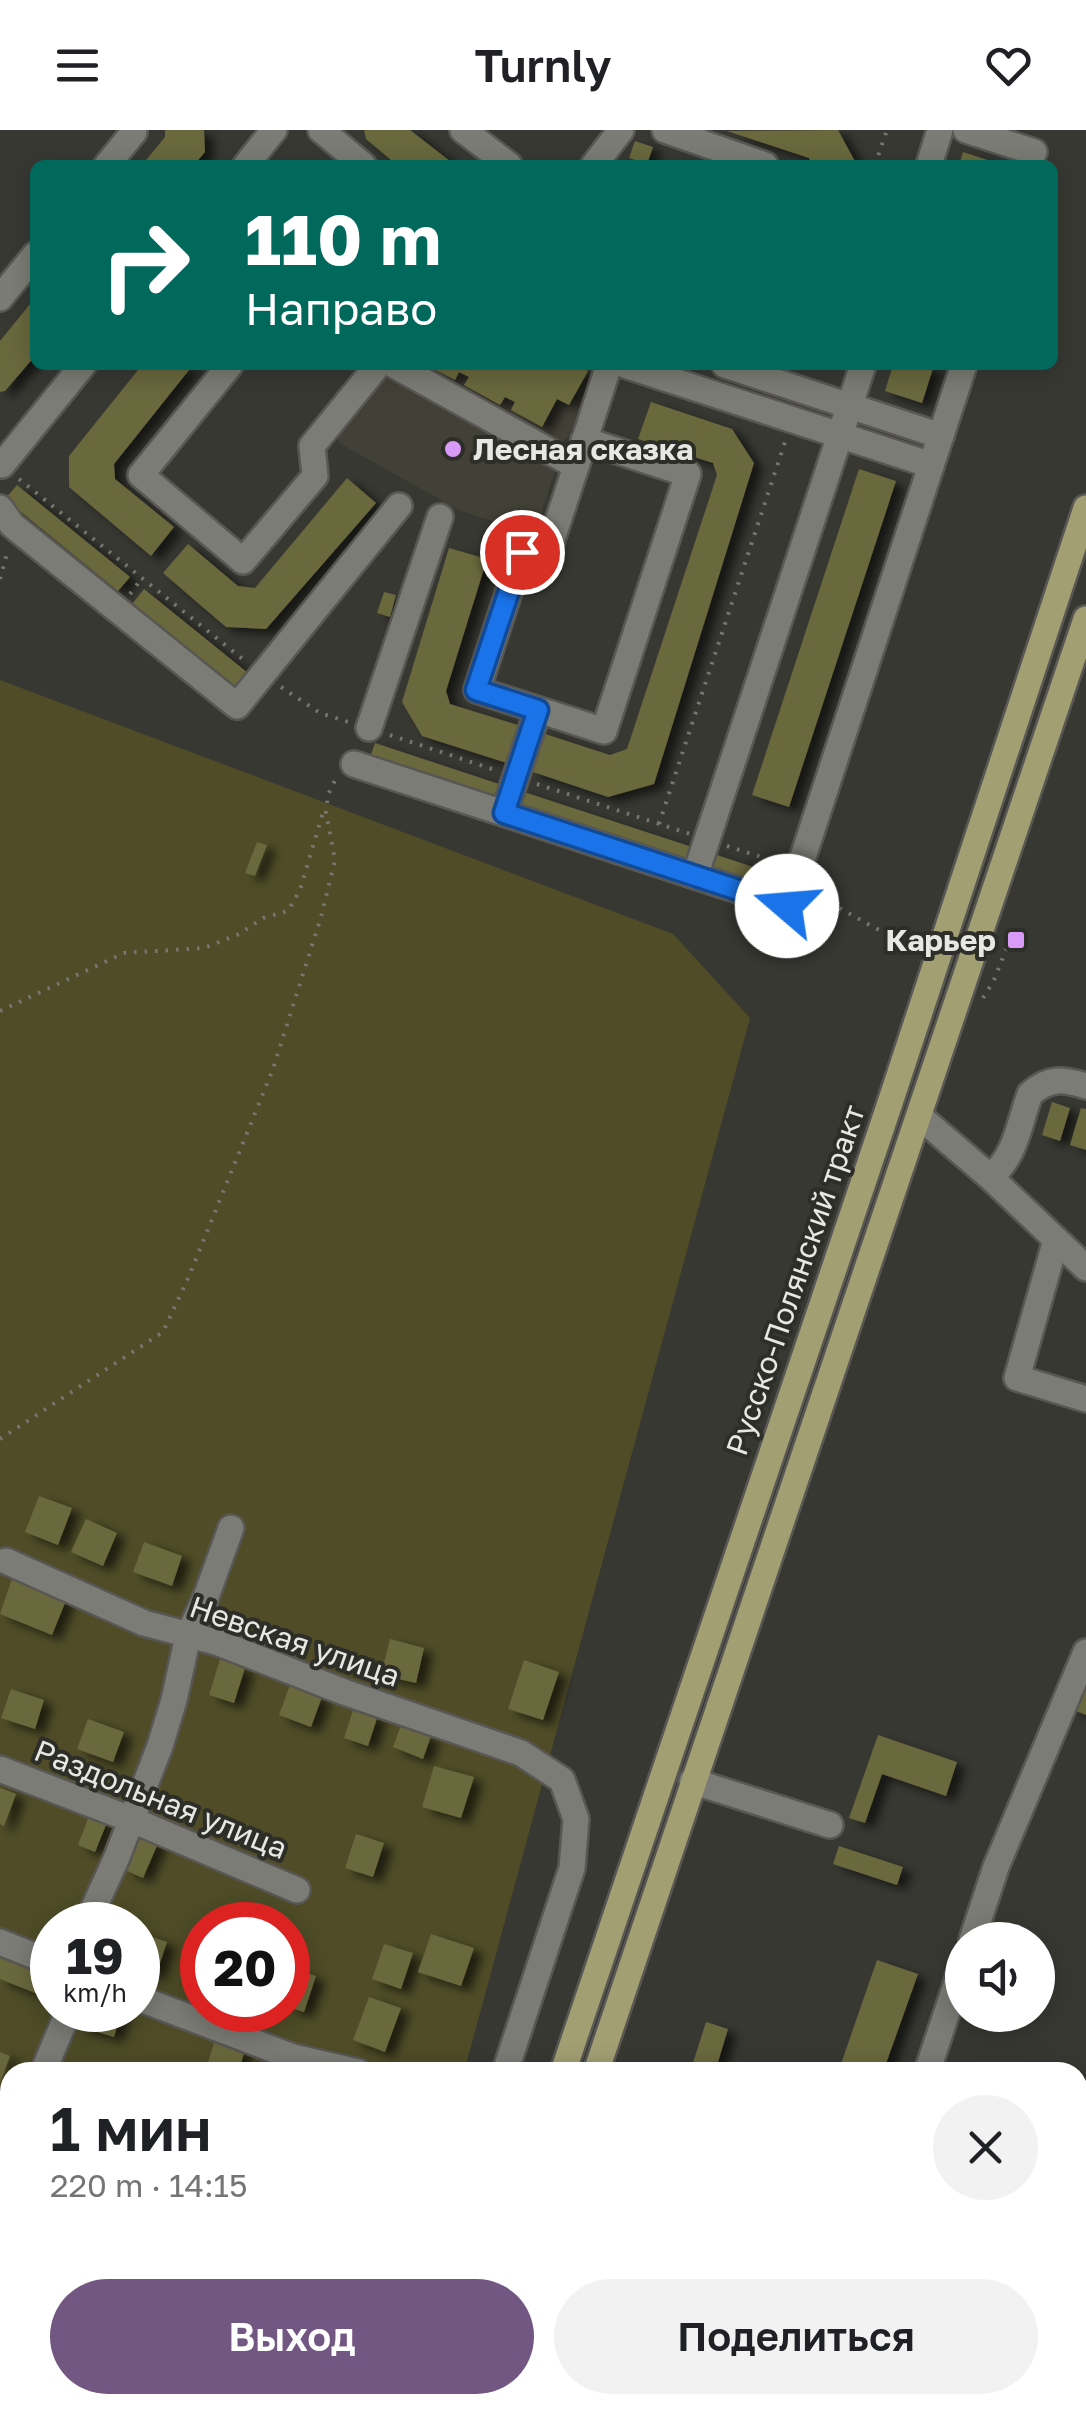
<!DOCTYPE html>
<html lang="ru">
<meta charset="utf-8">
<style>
:root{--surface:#fff;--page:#f2f2f2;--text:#202124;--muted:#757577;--accent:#735783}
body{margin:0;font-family:"Golos Text",sans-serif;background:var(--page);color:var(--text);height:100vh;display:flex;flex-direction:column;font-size:38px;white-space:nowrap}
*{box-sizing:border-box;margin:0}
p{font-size:32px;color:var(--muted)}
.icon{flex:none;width:55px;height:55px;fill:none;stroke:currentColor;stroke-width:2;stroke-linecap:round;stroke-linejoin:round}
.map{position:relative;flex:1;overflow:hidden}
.details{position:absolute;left:0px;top:1932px;width:1088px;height:352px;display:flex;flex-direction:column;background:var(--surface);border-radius:30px 30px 0 0;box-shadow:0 5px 25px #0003}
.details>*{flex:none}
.hud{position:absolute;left:30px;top:30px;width:1028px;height:210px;border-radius:15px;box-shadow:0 5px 25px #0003;background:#00695c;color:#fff;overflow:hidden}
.fabs{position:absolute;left:945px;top:1792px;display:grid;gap:20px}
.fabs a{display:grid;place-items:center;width:110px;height:110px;border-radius:50%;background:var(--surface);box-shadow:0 5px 25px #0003;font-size:50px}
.speed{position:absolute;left:30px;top:1772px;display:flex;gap:20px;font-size:50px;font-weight:700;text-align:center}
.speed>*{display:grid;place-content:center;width:130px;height:130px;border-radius:50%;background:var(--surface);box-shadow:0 5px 25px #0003;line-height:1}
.speed small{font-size:25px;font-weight:400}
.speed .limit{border:15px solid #d22;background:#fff;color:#111}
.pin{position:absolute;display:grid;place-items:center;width:85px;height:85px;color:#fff;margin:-42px;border:5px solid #fff;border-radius:50%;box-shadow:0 2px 10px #0007}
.me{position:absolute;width:110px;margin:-55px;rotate:288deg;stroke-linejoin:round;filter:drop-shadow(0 0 8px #0008)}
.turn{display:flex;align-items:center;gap:35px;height:210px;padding:0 50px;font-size:45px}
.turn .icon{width:130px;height:130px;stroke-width:2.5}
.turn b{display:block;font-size:70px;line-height:85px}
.round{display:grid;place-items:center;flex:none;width:105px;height:105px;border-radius:52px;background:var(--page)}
.overview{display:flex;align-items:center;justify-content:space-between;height:170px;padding:0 50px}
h1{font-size:60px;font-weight:600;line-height:75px}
.primary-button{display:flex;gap:20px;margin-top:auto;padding:20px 50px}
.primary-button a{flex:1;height:115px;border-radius:60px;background:var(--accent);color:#fff;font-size:40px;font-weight:600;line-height:115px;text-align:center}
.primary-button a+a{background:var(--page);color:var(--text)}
header{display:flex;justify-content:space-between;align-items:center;height:130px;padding:0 50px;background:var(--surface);font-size:45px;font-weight:600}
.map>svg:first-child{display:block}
.built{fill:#424137}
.green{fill:#4f4c27;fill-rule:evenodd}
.building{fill:#6a673c;filter:url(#shadow)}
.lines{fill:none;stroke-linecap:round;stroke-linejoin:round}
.minor-casing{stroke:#585753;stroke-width:30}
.major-casing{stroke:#585753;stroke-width:30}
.path{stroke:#777772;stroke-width:4;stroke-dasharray:2.5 8;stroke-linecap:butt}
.minor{stroke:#7c7c76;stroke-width:25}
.major{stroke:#a29f73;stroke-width:25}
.route-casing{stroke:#114b97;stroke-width:25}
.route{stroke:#1a73e8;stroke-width:18}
.poi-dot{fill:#d99af7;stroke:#2e2e29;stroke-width:4}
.labels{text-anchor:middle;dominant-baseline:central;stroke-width:8;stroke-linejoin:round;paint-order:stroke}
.poi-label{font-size:30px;font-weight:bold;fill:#e7e7e4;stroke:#2e2e29;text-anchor:start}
.street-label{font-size:30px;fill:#e7e7e4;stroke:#2e2e29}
</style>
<header><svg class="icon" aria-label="menu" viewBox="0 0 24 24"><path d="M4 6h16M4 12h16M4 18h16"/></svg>Turnly<svg class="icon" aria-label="heart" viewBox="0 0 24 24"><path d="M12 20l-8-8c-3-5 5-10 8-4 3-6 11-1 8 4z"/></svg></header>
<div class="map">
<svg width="1086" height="2284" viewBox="0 0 1086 2284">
<defs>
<filter id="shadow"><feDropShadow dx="9" dy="5.5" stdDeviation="5" flood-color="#0009"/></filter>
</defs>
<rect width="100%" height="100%" fill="#383833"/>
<path class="built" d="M 402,235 L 596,235 L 569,306 L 561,312 L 552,333 L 555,341 L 534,404 L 461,381 L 339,313 L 337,300 L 379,246 L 393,247 Z"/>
<path class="green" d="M 0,550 L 673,804 L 750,888 L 464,1942 L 10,1942 L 10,2275 L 374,2275 L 372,2284 L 0,2284 ZM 52,1795 L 138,1795 L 138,1880 L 52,1880 ZM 202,1795 L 288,1795 L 288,1880 L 202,1880 Z"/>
<g class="building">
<path d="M 165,0 L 204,0 L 205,22 L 194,35 L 142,35 L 165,7 Z"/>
<path d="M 364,0 L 410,0 L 455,35 L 397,35 L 366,9 Z"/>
<path d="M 838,0 L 857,35 L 811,35 L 809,28 L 727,1 Z"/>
<path d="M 635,11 L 653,17 L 647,34 L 629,28 Z"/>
<path d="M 963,22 L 1000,34 L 1000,35 L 959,35 Z"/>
<path d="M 35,168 L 35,226 L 5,261 L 0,262 L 0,211 Z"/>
<path d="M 142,235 L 193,235 L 114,334 L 115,349 L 174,397 L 151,426 L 69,357 L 69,326 Z"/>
<path d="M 426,235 L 576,235 L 588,241 L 569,275 L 557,269 L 542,297 L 511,280 L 515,272 L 505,267 L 500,275 L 464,255 L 469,247 L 459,242 L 455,250 Z"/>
<path d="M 893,235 L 934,235 L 922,273 L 885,261 Z"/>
<path d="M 651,272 L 732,299 L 754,333 L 654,654 L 608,667 L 530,641 L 542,603 L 610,625 L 627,619 L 717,345 L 713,333 L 638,309 Z"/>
<path d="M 859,339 L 896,351 L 789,677 L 752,665 Z"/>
<path d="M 347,348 L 376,373 L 266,499 L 226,497 L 163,443 L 188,414 L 238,456 L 255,458 Z"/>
<path d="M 17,355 L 130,447 L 118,461 L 5,369 Z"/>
<path d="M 449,418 L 487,429 L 446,561 L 450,574 L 521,596 L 510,634 L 422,606 L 402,572 Z"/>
<path d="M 144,459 L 248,543 L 236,558 L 132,474 Z"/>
<path d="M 384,462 L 396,465 L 390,487 L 377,483 Z"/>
<path d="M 375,613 L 502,655 L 496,672 L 369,630 Z"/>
<path d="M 521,661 L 692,717 L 687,734 L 516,678 Z"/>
<path d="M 257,712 L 267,715 L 255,746 L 245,743 Z"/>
<path d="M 708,722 L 780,746 L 774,763 L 702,739 Z"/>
<path d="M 1052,972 L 1070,978 L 1060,1011 L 1042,1005 Z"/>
<path d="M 1081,978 L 1086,979 L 1086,1020 L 1070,1015 Z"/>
<path d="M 39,1366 L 72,1378 L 58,1415 L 25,1402 Z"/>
<path d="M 86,1389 L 117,1403 L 103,1436 L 71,1422 Z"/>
<path d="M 144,1412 L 182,1426 L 172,1456 L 133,1442 Z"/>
<path d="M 13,1446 L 67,1468 L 52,1505 L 0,1484 Z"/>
<path d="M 390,1509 L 424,1518 L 416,1553 L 381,1545 Z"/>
<path d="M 220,1529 L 245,1538 L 234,1573 L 209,1565 Z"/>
<path d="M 524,1530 L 559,1542 L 543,1590 L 508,1579 Z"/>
<path d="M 1086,1547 L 1086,1585 L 1071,1579 Z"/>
<path d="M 290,1555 L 322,1567 L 311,1597 L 279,1585 Z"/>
<path d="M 11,1559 L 44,1570 L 35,1599 L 1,1588 Z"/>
<path d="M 354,1577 L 378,1585 L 368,1616 L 344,1608 Z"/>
<path d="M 88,1589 L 124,1602 L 113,1632 L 77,1619 Z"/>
<path d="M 401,1595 L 431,1606 L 423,1629 L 393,1617 Z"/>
<path d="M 878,1605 L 957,1632 L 946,1666 L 882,1644 L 865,1693 L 849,1688 Z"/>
<path d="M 434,1636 L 474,1647 L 461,1688 L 422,1677 Z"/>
<path d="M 0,1658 L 16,1664 L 4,1696 L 0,1694 Z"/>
<path d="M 90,1683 L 108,1690 L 95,1722 L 78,1715 Z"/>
<path d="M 141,1704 L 159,1711 L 143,1748 L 125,1740 Z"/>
<path d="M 356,1704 L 384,1713 L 373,1747 L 345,1738 Z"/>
<path d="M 839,1716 L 903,1737 L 897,1755 L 833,1734 Z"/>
<path d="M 138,1802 L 167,1812 L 156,1845 L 138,1839 Z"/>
<path d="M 431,1804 L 474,1818 L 461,1856 L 418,1842 Z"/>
<path d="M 384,1814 L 413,1823 L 401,1859 L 372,1849 Z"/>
<path d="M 0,1823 L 49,1843 L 40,1865 L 0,1849 Z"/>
<path d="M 877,1830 L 918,1844 L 883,1942 L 866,1942 L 841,1934 Z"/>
<path d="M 288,1837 L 316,1846 L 304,1882 L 288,1877 Z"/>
<path d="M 369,1867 L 401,1878 L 385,1922 L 353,1910 Z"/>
<path d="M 83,1880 L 122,1880 L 114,1907 L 78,1896 Z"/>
<path d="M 706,1892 L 728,1899 L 715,1942 L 690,1942 Z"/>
<path d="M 215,1910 L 245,1919 L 239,1942 L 205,1942 Z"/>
<path d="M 0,1922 L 10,1926 L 0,1953 Z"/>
<path d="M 1078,2025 L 1086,2028 L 1079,2046 L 1086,2049 L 1086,2070 L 1078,2092 Z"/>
<path d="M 10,2131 L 10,2175 L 0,2171 L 0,2157 Z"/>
<path d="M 74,2275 L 98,2275 L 106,2278 L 104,2284 L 71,2284 Z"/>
<path d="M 808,2275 L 866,2275 L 861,2284 L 824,2284 Z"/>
</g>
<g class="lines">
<g class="minor-casing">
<g id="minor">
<path d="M 321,0 L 363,35"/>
<path d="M 463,0 L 509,35"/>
<path d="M 665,0 L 765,35"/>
<path d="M 966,0 L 1034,22"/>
<path d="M 107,35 L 134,2 L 132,0"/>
<path d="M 246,35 L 274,0"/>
<path d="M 594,35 L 621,0"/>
<path d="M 929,35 L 940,0"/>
<path d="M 0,168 L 35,125"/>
<path d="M 230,235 L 141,345 L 243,431 L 315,346 L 312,316 L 378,235"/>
<path d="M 394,235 L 576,336"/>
<path d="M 625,235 L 931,335"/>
<path d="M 725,235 L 941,306"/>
<path d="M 584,310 L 688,344 L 604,601 L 477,560 L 522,422 L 545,430 C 567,365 588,300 609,235"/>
<path d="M 2,335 L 83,235"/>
<path d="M 0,378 L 12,395 L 237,576 L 399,376"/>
<path d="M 369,598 L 440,387"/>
<path d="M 354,634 L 787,776 L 964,235"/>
<path d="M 504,683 L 538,580"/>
<path d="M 695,746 L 863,235"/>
<path d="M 919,986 L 990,1047 L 1086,1138"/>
<path d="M 990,1047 C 1016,1027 1019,993 1030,964 C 1049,947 1064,949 1086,956"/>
<path d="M 1056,1110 L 1017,1248 L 1086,1269"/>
<path d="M 6,1431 L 144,1493 L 219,1513 L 344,1562 L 521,1623 L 562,1650 L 576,1689 L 572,1738 L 505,1942"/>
<path d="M 0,1639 L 130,1689 L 297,1760"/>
<path d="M 692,1651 L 830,1695"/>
<path d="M 86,1795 L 117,1727 L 160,1616 L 174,1570 L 188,1506 L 206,1467 L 231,1398"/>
<path d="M 972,1810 L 996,1737 L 1086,1522"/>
<path d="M 0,1812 L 52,1833"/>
<path d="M 138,1868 L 293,1927 L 358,1942"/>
<path d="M 43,1942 L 69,1880"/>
<path d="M 927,1942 L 962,1837"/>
<path d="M 1078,1993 L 1086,1991"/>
<path d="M 0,2049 L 10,2024"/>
<path d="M 0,2088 L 10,2089"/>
<path d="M 0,2209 L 10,2213"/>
<path d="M 157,2275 L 176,2283"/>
<path d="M 987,2275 L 1014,2284"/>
</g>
</g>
<g class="major-casing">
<g id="major">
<path d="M 563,1942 L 889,976 L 1086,378"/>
<path d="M 596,1942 L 1086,489"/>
<path d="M 449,2284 L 452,2275"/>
<path d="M 484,2284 L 487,2275"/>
</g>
</g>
<g class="path">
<path d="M 875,35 L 887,0"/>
<path d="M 19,349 L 245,531"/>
<path d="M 0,449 L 8,420"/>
<path d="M 130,464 L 142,448"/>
<path d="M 281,557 L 320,583 L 348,592"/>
<path d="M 390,605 L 495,640"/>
<path d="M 537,654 L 690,704"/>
<path d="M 659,694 L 786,309"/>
<path d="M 727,716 L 780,733"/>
<path d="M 812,763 L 917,821"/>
<path d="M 983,868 L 994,850 L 1014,800"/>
<path d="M 0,881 L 124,823 L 204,818 L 239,804 L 263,788 L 288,781 L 300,760 L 324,679"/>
<path d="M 0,1309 L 163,1202 L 189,1146 L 273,939 L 321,787 L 335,730 L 326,682 L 328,665 L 337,646"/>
</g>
<use href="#minor" class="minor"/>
<use href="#major" class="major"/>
</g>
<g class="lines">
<g class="route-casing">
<path id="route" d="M 522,422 L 476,560 L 538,580 L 504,683 L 787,776"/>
</g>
<use href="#route" class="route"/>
</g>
<g class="poi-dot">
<circle cx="453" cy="319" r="10"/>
<rect x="1006" y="800" width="20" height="20" rx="5"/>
</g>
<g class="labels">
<g class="poi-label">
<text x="473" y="319">Лесная сказка</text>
<text x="996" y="810" text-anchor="end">Карьер</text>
</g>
<g class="street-label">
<text transform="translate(795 1150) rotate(-71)">Русско-Полянский тракт</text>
<text transform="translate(295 1511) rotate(19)">Невская улица</text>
<text transform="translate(161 1669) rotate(22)">Раздольная улица</text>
</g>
</g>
</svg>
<div class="fabs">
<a><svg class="icon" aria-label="sound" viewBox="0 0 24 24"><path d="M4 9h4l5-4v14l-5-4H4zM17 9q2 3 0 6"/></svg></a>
</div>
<div class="speed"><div>19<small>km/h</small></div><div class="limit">20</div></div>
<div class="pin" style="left:522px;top:422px;background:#d93025"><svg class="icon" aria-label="arrive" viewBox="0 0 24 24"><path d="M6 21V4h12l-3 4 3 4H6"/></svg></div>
<svg class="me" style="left:787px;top:776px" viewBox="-20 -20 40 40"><circle r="19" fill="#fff"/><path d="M0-13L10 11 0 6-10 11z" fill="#1a73e8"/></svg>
<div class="hud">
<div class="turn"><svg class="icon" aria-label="right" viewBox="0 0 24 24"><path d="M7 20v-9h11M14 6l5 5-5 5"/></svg><div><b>110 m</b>Направо</div></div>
</div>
<section class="details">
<div class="overview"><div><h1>1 мин</h1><p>220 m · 14:15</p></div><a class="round"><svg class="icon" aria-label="close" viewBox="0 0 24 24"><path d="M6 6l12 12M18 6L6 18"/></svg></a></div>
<div class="primary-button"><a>Выход</a><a>Поделиться</a></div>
</section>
</div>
